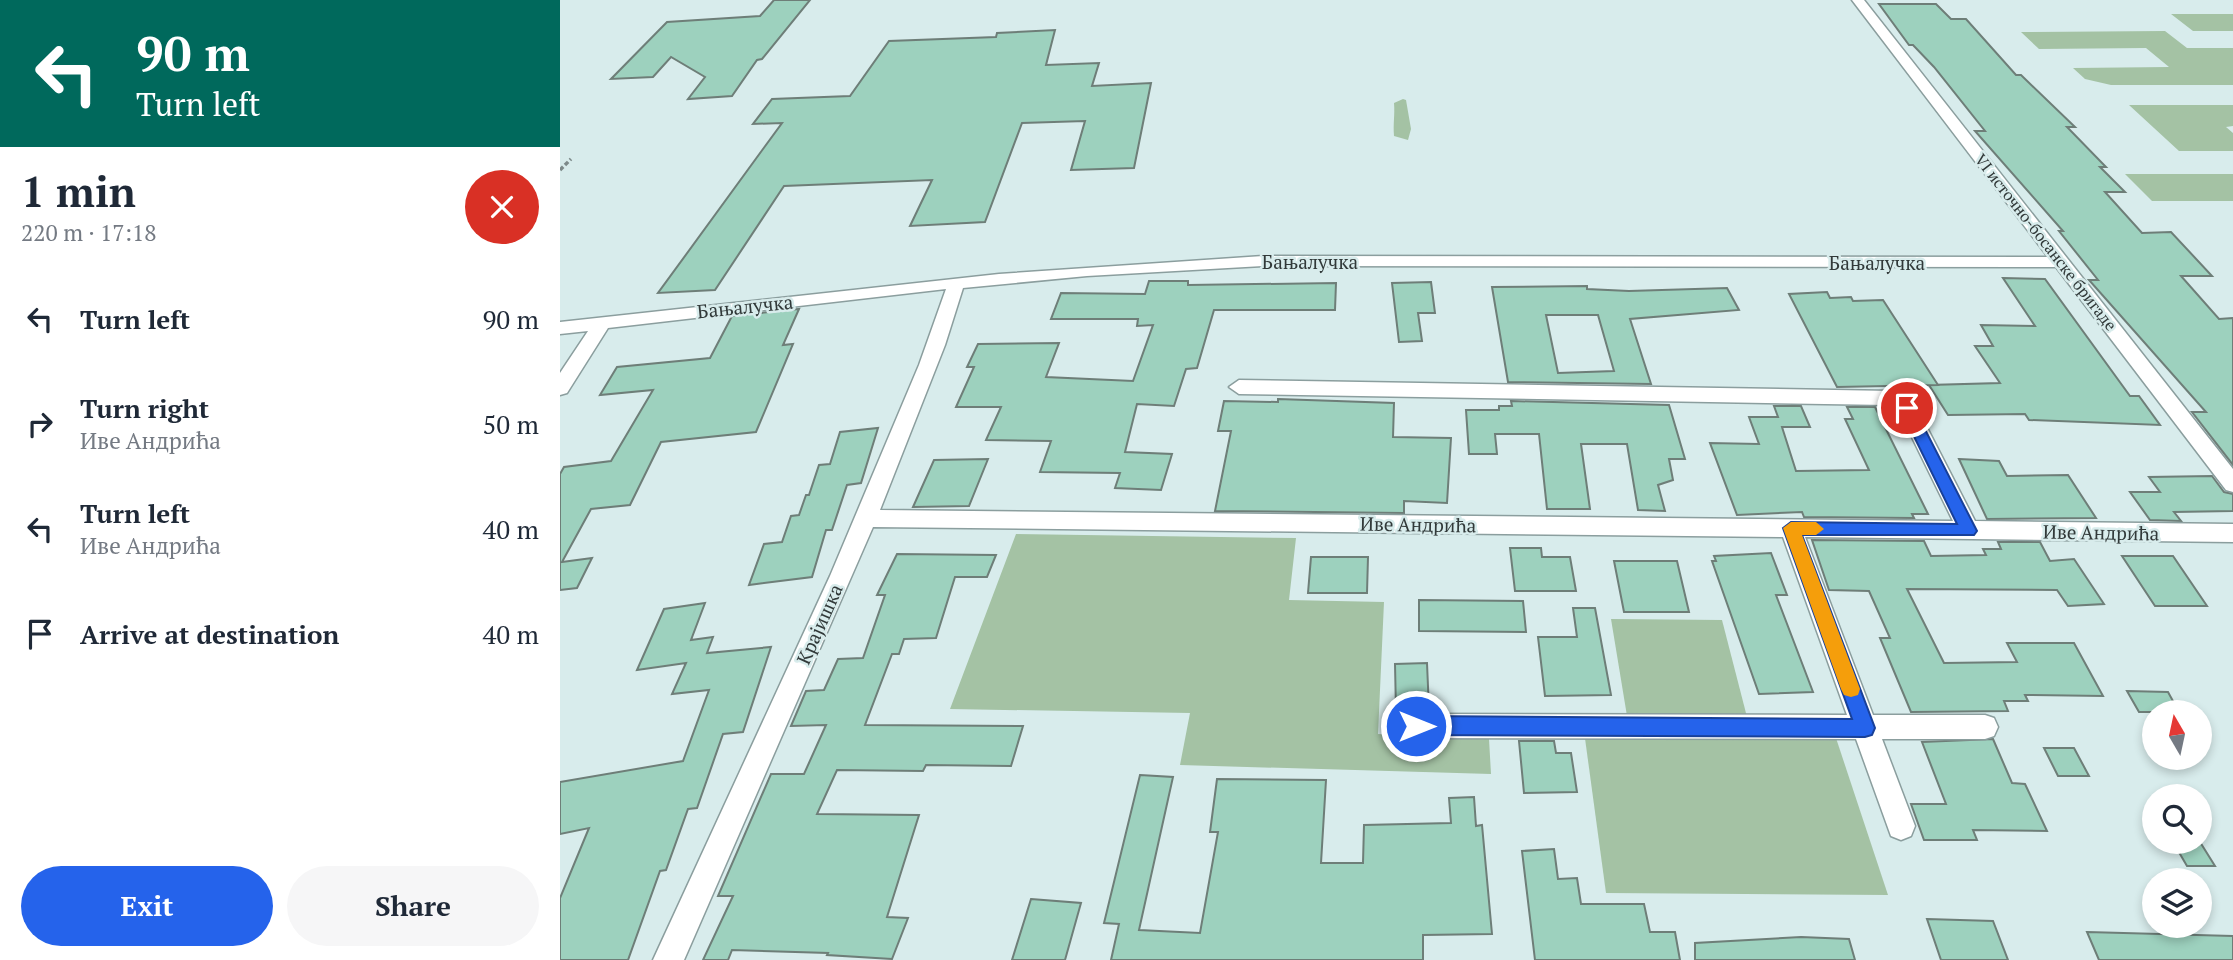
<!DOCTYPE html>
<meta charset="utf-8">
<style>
:root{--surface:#fff;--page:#f6f6f7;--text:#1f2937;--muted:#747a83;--accent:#2563eb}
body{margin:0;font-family:"PT Serif",serif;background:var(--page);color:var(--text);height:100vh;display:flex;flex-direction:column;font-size:26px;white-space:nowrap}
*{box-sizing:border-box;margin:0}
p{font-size:23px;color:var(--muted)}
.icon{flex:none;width:38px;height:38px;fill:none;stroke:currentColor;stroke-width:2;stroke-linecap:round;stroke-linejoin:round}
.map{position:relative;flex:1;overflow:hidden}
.side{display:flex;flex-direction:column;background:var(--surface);width:560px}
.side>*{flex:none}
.hud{background:#00695c;color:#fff;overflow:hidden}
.needle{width:46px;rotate:351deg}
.controls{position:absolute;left:1582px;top:700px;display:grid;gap:14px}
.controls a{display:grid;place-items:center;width:70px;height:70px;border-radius:50%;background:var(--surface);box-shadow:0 4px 10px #0003;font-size:35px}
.pin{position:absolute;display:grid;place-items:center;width:60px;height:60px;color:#fff;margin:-30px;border:4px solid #fff;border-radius:50%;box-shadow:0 2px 7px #0007}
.me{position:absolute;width:77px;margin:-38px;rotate:90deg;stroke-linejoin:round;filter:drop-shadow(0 0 5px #0008)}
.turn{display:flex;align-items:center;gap:24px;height:147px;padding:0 21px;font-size:32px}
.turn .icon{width:91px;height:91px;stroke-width:2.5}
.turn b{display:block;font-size:49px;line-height:60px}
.round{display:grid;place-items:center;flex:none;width:74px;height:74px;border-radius:37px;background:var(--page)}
.head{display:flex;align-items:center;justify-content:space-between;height:119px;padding:0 21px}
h1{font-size:42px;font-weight:700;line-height:52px}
.cta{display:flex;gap:14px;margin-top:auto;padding:14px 21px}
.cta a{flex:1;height:80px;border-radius:42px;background:var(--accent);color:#fff;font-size:28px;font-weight:700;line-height:80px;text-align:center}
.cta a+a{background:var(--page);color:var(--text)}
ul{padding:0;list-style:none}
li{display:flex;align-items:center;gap:21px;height:105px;padding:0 21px}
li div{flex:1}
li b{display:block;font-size:26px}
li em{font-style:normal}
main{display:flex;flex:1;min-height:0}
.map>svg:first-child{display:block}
.green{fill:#a4c2a4}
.building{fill:#9dd1be;stroke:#6e7e78;stroke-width:2;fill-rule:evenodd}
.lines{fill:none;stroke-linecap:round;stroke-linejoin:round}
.street-casing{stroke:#8b9e9e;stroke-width:3}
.path{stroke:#7d8a8a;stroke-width:3.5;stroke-dasharray:4.5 2.5;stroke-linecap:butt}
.street{fill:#fff;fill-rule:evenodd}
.route{fill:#2563eb;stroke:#184099;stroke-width:2}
.slow{fill:#f59e0b}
.labels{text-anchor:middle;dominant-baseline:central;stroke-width:5;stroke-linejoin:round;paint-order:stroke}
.far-street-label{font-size:16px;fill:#313939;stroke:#d8ecec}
.street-label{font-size:19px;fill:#313939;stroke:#d8ecec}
</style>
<main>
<section class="side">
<div class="hud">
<div class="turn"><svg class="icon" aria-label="left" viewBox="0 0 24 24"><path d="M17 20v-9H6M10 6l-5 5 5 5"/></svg><div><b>90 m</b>Turn left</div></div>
</div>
<div class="head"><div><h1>1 min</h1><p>220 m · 17:18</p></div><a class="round" style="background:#d93025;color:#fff"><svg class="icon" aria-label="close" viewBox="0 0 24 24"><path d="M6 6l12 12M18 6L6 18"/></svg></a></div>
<ul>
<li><svg class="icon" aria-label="left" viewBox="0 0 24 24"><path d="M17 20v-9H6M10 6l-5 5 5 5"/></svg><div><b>Turn left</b></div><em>90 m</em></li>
<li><svg class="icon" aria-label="right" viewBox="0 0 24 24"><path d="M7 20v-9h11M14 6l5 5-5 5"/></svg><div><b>Turn right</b><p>Иве Андрића</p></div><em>50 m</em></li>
<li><svg class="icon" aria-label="left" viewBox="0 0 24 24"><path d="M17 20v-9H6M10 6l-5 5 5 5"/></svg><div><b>Turn left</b><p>Иве Андрића</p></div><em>40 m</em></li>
<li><svg class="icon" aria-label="arrive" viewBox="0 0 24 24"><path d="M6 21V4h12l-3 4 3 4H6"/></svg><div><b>Arrive at destination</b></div><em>40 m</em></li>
</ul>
<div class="cta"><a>Exit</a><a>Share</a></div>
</section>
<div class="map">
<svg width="1673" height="960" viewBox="0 0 1673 960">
<rect width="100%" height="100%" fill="#d8ecec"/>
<g class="green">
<path d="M 1611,14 L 1673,14 L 1673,31 L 1633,31 Z"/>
<path d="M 1605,31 L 1627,48 L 1673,48 L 1673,85 L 1551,85 L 1525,79 L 1513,68 L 1609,67 L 1586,48 L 1479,49 L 1461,32 Z"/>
<path d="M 843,99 L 846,100 L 851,129 L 848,140 L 834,136 C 833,123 835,115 834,103 Z"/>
<path d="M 1569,105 L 1673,105 L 1673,126 L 1666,127 L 1673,133 L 1673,151 L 1619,151 Z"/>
<path d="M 1565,174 L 1673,174 L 1673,201 L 1592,201 Z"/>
<path d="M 456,534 L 736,538 L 729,600 L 824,602 L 818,734 L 929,739 L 931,774 L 620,765 L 630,713 L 390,709 Z"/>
<path d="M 1051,619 L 1162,620 L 1187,717 L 1067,716 Z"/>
<path d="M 1024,731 L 1274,732 L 1328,895 L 1046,893 Z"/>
</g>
<g class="building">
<path d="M 214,0 L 250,0 L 202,59 L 197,60 L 172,96 L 128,99 L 145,77 L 111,57 L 93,77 L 51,79 L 107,22 L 200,16 Z"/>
<path d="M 1319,4 L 1376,4 L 1391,19 L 1406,19 L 1456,75 L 1461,75 L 1515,127 L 1507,127 L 1546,167 L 1540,167 L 1565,192 L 1545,192 L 1582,233 L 1611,232 L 1652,276 L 1621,276 L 1659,319 L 1673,318 L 1673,465 L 1632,412 L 1646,412 L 1529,280 L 1538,280 L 1499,231 L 1503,231 L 1415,131 L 1425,131 L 1374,67 L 1353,45 L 1349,45 Z"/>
<path d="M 495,30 L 486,65 L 539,63 L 532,86 L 591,83 L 574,168 L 511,170 L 525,121 L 462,123 L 425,222 L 350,226 L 372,180 L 224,186 L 155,290 L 98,293 L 222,123 L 193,124 L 212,99 L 290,96 L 329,41 L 436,37 L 437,33 Z"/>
<path d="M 1443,278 L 1485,279 L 1570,396 L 1579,396 L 1600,425 L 1469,420 L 1465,414 L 1388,415 L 1369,385 L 1440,383 L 1415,346 L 1433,346 L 1421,325 L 1475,326 Z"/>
<path d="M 589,281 L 628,281 L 628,285 L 776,283 L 775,310 L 654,310 L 637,368 L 626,369 L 614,406 L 577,404 L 565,452 L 612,454 L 601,490 L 555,488 L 560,473 L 480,472 L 491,441 L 426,440 L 441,407 L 396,407 L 414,367 L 407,367 L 418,344 L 499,343 L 486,377 L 573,381 L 593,325 L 577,326 L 578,319 L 491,319 L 501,293 L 585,294 Z"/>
<path d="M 871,282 L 875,313 L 858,313 L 862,341 L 839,342 L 832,283 Z"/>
<path d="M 1027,286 L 1027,289 L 1069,291 L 1167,288 L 1179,310 L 1070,319 L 1091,384 L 948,382 L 932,287 ZM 986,315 L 1038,315 L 1054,371 L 998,373 Z"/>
<path d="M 1267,292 L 1270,298 L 1291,297 L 1293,301 L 1323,300 L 1378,385 L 1277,387 L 1229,294 Z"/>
<path d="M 239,309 L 223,345 L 233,344 L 196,432 L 101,442 L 70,505 L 31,509 L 2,562 L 32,558 L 17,588 L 0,590 L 0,474 L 4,467 L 51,461 L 93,390 L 40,395 L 57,367 L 150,358 L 172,316 Z"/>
<path d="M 718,399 L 834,403 L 833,437 L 891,438 L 887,503 L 844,501 L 844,513 L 655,511 L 671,431 L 658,431 L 664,401 L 718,402 Z"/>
<path d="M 951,401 L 1109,405 L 1125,459 L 1109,459 L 1113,480 L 1098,485 L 1105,511 L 1078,510 L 1067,444 L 1021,444 L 1030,509 L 987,509 L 979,434 L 935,434 L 937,454 L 909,454 L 906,410 L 939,410 L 939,406 L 952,406 Z"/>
<path d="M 1214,406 L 1241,406 L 1250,427 L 1222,427 L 1236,471 L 1309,470 L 1285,419 L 1293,419 L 1287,407 L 1315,407 L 1368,514 L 1352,514 L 1354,518 L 1244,517 L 1242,512 L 1177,515 L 1150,443 L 1199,444 L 1189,417 L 1218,417 Z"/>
<path d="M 318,428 L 301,483 L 287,485 L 272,530 L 266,530 L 252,577 L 189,585 L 204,544 L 222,542 L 231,516 L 239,515 L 246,495 L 249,495 L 259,465 L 270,464 L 280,432 Z"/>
<path d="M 428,459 L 409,506 L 353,507 L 374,460 Z"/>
<path d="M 1399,459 L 1439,461 L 1447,476 L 1508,475 L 1536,518 L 1427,519 Z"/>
<path d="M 1652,476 L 1664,492 L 1673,494 L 1673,511 L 1614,512 L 1621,521 L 1590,520 L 1570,492 L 1600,492 L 1589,477 Z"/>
<path d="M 1252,540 L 1364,541 L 1371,556 L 1426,555 L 1423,549 L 1441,549 L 1438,542 L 1480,542 L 1490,561 L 1514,559 L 1544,604 L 1508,606 L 1497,590 L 1347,589 L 1384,663 L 1457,662 L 1447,643 L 1514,643 L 1543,696 L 1465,695 L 1468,701 L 1444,701 L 1448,711 L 1351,712 L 1320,638 L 1330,638 L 1309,591 L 1269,590 Z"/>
<path d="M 950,548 L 981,548 L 982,557 L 1010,557 L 1016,591 L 955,591 Z"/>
<path d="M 1211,553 L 1227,595 L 1216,595 L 1253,692 L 1199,694 L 1152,561 L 1156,561 L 1154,556 Z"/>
<path d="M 337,554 L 436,555 L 427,577 L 395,577 L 376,638 L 344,639 L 339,654 L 332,654 L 305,725 L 463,726 L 451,766 L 366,765 L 363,771 L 277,770 L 257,814 L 359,815 L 327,917 L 348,918 L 332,959 L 267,955 L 268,953 L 172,950 L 168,960 L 143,960 L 173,896 L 158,896 L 211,774 L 244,774 L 266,725 L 231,726 L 246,691 L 264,690 L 278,659 L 303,658 L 325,595 L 317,595 Z"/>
<path d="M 1562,556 L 1613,556 L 1647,606 L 1595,606 Z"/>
<path d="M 751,557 L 808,557 L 807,593 L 748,593 Z"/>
<path d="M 1054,561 L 1117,561 L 1129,612 L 1064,612 Z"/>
<path d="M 859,600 L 963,601 L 966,632 L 859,631 Z"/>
<path d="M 145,603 L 131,640 L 153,637 L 147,653 L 211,647 L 183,732 L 163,734 L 137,808 L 128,809 L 106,870 L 100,871 L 68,960 L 0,960 L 0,898 L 29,828 L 0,834 L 0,782 L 123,761 L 149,690 L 112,694 L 126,663 L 77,670 L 104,609 Z"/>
<path d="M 1013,608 L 1035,608 L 1051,695 L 985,696 L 978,637 L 1017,637 Z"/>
<path d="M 867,663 L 869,710 L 836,711 L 835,664 Z"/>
<path d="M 1567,691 L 1608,692 L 1619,712 L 1579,712 Z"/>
<path d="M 1433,739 L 1452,783 L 1465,784 L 1487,831 L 1413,830 L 1417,840 L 1364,840 L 1351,804 L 1386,804 L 1362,742 Z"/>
<path d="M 959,741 L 994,741 L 996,753 L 1011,753 L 1017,792 L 964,793 Z"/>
<path d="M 1484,748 L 1514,748 L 1529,776 L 1498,776 Z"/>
<path d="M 580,775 L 613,777 L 579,930 L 640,933 L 658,832 L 650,832 L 657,779 L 766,780 L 761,863 L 803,863 L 804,825 L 891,823 L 889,798 L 914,797 L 916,826 L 922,825 L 932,934 L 863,935 L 863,960 L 551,960 L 559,924 L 544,923 Z"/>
<path d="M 1613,842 L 1640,842 L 1655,866 L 1627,866 Z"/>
<path d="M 994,849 L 998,879 L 1017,878 L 1021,904 L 1084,904 L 1090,932 L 1115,932 L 1120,960 L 975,960 L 962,851 Z"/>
<path d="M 471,899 L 521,903 L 505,960 L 452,960 Z"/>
<path d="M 1367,919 L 1433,921 L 1448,960 L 1381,960 Z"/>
<path d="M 1527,932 L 1673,936 L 1673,960 L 1539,960 Z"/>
<path d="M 1241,937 L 1289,939 L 1295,960 L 1135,960 L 1135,943 Z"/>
</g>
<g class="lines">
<g class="street-casing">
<path id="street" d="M 1292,0 L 1304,0 L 1673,469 L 1673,492 L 1666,490 L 1496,267 L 703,266 L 527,276 L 403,288 L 385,345 L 320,510 L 1393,521 L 1343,419 L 1327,405 L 679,394 L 669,387 L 679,380 L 1332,391 L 1358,410 L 1415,521 L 1673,524 L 1673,542 L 1245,537 L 1313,715 L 1425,715 L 1434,718 L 1438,727 L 1434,736 L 1425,739 L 1322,739 L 1355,826 L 1351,836 L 1341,840 L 1331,836 L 1296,739 L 856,738 L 847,735 L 843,726 L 847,717 L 856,714 L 1287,715 L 1223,537 L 313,527 L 124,960 L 93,960 L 270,576 L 359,365 L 386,289 L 48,328 L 7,393 L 0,395 L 0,373 L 28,331 L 0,334 L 0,322 L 439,274 L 703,256 L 1488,257 Z"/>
</g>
<path class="path" d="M 0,170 L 11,159"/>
<use href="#street" class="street"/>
</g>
<path class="route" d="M 1347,403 L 1354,408 L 1417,531 L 1414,535 L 1242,535 L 1315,728 L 1312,735 L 1305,737 L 856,735 L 849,732 L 846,726 L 849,719 L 856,716 L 1292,719 L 1223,528 L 1231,522 L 1397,524 L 1340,408 Z"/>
<path class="slow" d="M 1231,522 L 1256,522 L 1264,529 L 1256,535 L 1242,535 L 1300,689 L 1298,695 L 1291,697 L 1284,695 L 1281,689 L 1223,528 Z"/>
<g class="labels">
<g class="far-street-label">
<text transform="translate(1486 242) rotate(52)">VI источно-босанске бригаде</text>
</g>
<g class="street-label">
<text x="750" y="261">Бањалучка</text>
<text x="1317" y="262">Бањалучка</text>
<text transform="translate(185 306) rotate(-6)">Бањалучка</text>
<text transform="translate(858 524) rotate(1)">Иве Андрића</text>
<text transform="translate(1541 532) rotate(1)">Иве Андрића</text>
<text transform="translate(259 624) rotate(-66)">Крајишка</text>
</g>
</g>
</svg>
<div class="controls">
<a><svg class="needle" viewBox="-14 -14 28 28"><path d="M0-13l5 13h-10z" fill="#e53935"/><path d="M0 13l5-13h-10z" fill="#747a83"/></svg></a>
<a><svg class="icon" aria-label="search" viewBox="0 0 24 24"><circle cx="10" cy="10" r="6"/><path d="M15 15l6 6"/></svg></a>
<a><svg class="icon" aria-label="layers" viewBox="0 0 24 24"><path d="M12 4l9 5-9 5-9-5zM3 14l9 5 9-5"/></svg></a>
</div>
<div class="pin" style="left:1347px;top:408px;background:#d93025"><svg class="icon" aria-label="arrive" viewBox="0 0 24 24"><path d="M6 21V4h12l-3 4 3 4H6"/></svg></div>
<svg class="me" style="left:856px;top:726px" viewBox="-20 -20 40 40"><circle r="17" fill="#2563eb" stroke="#fff" stroke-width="3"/><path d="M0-11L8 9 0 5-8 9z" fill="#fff"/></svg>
</div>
</main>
